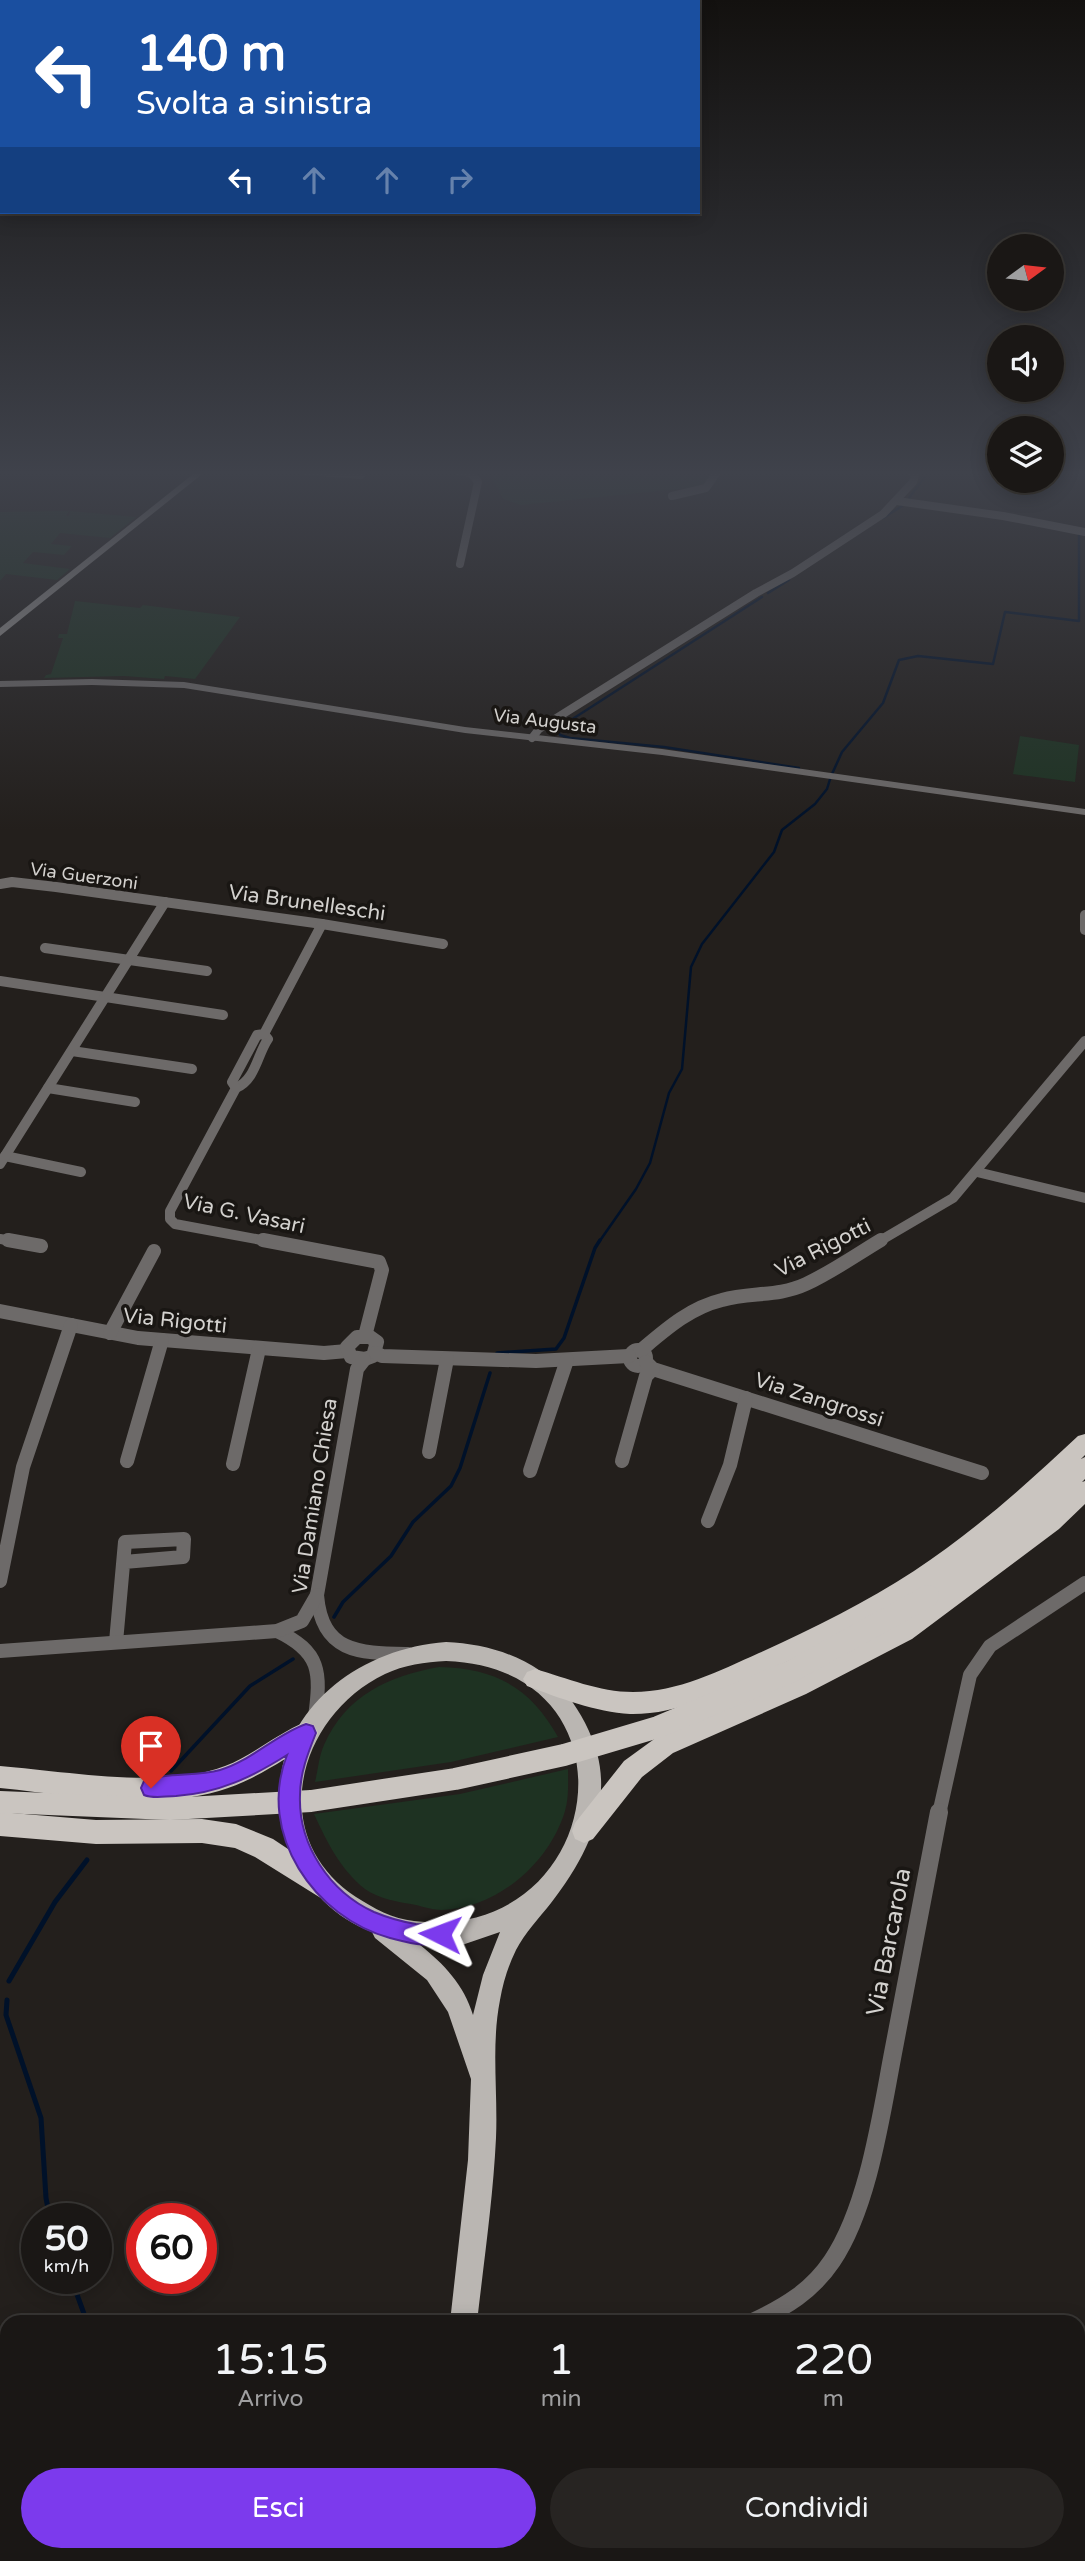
<!DOCTYPE html>
<html lang="it">
<style>
:root{--surface:#1a1715;--page:#272422;--text:#f1f3f6;--muted:#9f9fa0;--line:#383634;--accent:#7c3aed}
body{margin:0;font-family:"Varela Round",sans-serif;background:var(--page);color:var(--text);height:100vh;display:flex;flex-direction:column;font-size:26px;white-space:nowrap}
*{box-sizing:border-box;margin:0}
p{font-size:23px;color:var(--muted)}
.icon{flex:none;width:38px;height:38px;fill:none;stroke:currentColor;stroke-width:2;stroke-linecap:round;stroke-linejoin:round}
.map{position:relative;flex:1;overflow:hidden}
.details{position:absolute;left:0px;top:2315px;width:1085px;height:247px;display:flex;flex-direction:column;background:var(--surface);border-radius:21px 21px 0 0;box-shadow:0 4px 18px #0003,0 0 0 2px var(--line)}
.details>*{flex:none}
.top-card{position:absolute;left:0px;top:0px;width:700px;height:214px;box-shadow:0 4px 18px #0003,0 0 0 2px var(--line);background:#1a4fa0;color:#fff;overflow:hidden}
.needle{width:46px;rotate:75deg}
.tools{position:absolute;left:987px;top:234px;display:grid;gap:14px}
.tools a{display:grid;place-items:center;width:77px;height:77px;border-radius:50%;background:var(--surface);box-shadow:0 4px 18px #0003,0 0 0 2px var(--line);font-size:35px}
.speed{position:absolute;left:21px;top:2203px;display:flex;gap:14px;font-size:35px;font-weight:700;text-align:center}
.speed>*{display:grid;place-content:center;width:91px;height:91px;border-radius:50%;background:var(--surface);box-shadow:0 4px 18px #0003,0 0 0 2px var(--line);line-height:1}
.speed small{font-size:18px;font-weight:400}
.speed .limit{border:10px solid #d22;background:#fff;color:#111}
.pin{position:absolute;display:grid;place-items:center;width:60px;height:60px;color:#fff;margin:-72px -30px;border-radius:50% 50% 50% 0;rotate:-45deg;box-shadow:0 0 7px #0007}
.pin .icon{rotate:45deg}
.me{position:absolute;width:77px;margin:-38px;rotate:273deg;stroke-linejoin:round;filter:drop-shadow(0 0 5px #0008)}
.turn{display:flex;align-items:center;gap:24px;height:147px;padding:0 21px;font-size:32px}
.turn .icon{width:91px;height:91px;stroke-width:2.5}
.turn b{display:block;font-size:49px;line-height:60px}
.lanes{display:flex;align-items:center;height:66px;padding:0 21px;background:#0003;justify-content:center;gap:35px;direction:ltr}
.lanes .off{opacity:.35}
.eta{display:flex;justify-content:space-evenly;align-items:center;height:119px;text-align:center}
.eta b{font-size:42px;font-weight:600;line-height:49px}
.action{display:flex;gap:14px;margin-top:auto;padding:14px 21px}
.action a{flex:1;height:80px;border-radius:42px;background:var(--accent);color:#fff;font-size:28px;font-weight:600;line-height:80px;text-align:center}
.action a+a{background:var(--page);color:var(--text)}
.map>svg:first-child{display:block}
.green{fill:#1e3222}
.lines{fill:none;stroke-linecap:round;stroke-linejoin:round}
.stream-far2{stroke:#001129;stroke-width:2.5}
.stream-far1{stroke:#001129;stroke-width:3.5}
.stream{stroke:#001129;stroke-width:5}
.minor-far3{stroke:#6d6a69;stroke-width:8}
.minor-far2{stroke:#6d6a69;stroke-width:10}
.minor-far1{stroke:#6d6a69;stroke-width:14}
.minor{stroke:#6d6a69;stroke-width:18}
.tertiary{fill:#6d6a69;fill-rule:evenodd}
.secondary{fill:#989592;fill-rule:evenodd}
.primary{fill:#bab6b2;fill-rule:evenodd}
.trunk{fill:#cac5c0;fill-rule:evenodd}
.trunk-bridge{stroke:#cac5c0;stroke-width:22}
.route{fill:#7c3aed;stroke:#51269a;stroke-width:2}
.labels{text-anchor:middle;dominant-baseline:central;stroke-width:7;stroke-linejoin:round;paint-order:stroke}
.far-street-label{font-size:18px;fill:#d3d1ce;stroke:#191613}
.street-label{font-size:21px;fill:#d3d1ce;stroke:#191613}
.near-street-label{font-size:24px;fill:#d3d1ce;stroke:#191613}
</style>
<div class="map">
<svg width="1085" height="2561" viewBox="0 0 1085 2561">
<rect width="100%" height="100%" fill="#231f1c"/>
<g class="green">
<path d="M 489,471 L 714,471 L 709,483 L 698,487 L 521,505 L 503,499 Z"/>
<path d="M 61,511 L 69,511 L 66,516 L 69,516 L 70,511 L 136,517 L 110,538 L 60,533 L 51,544 L 72,546 L 64,555 L 33,552 L 23,563 L 70,569 L 57,580 L 6,574 L 0,581 L 0,512 Z"/>
<path d="M 75,601 L 140,608 L 143,605 L 240,617 L 195,679 L 165,676 L 164,679 L 124,676 L 44,678 L 46,675 L 51,674 L 63,638 L 58,638 L 59,634 L 67,634 Z"/>
<path d="M 1020,736 L 1079,745 L 1075,782 L 1013,774 Z"/>
<path d="M 439,1667 C 495,1668 531,1688 558,1737 L 451,1762 L 315,1782 C 318,1770 319,1756 324,1745 C 346,1695 389,1676 439,1667 Z"/>
<path d="M 568,1769 C 568,1782 569,1798 565,1811 C 549,1864 497,1908 442,1910 C 434,1910 424,1907 416,1905 C 399,1902 379,1899 365,1889 C 340,1869 327,1842 314,1814 L 460,1794 Z"/>
</g>
<g class="lines">
<g class="stream-far2">
<path d="M 909,498 L 929,471"/>
<path d="M 883,518 L 902,506"/>
<path d="M 768,593 L 789,580"/>
<path d="M 762,597 L 557,729 L 560,735 L 570,738 L 664,747 L 799,768"/>
<path d="M 832,774 L 842,752 L 883,703 L 899,660 L 918,656 L 993,664 L 1005,612 L 1079,621 L 1079,535"/>
<path d="M 599,1242 L 636,1189 L 650,1163 L 669,1093 L 682,1069 L 691,967 L 702,944 L 774,852 L 782,830 L 815,804 L 827,789 L 831,776"/>
</g>
<g class="stream-far1">
<path d="M 497,1353 L 556,1349 L 564,1338 L 595,1248 L 600,1240"/>
<path d="M 334,1617 L 343,1602 L 391,1556 L 413,1522 L 451,1486 L 460,1468 L 490,1373"/>
<path d="M 171,1771 L 250,1686 L 293,1659"/>
</g>
<g class="stream">
<path d="M 9,1981 L 55,1902 L 87,1860"/>
<path d="M 7,2000 L 6,2015 L 41,2118 L 46,2198 L 50,2219"/>
<path d="M 71,2278 L 87,2322"/>
<path d="M 641,2555 L 654,2561"/>
</g>
<g class="minor-far3">
<path d="M 305,471 L 361,475"/>
<path d="M 457,471 L 471,473 L 478,482 L 460,564"/>
<path d="M 672,496 L 706,488 L 718,471"/>
<path d="M 897,501 L 1003,516 L 1085,532"/>
<path d="M 532,738 L 539,729 L 756,593 L 793,573 L 883,514 L 913,482 L 915,476 L 910,471"/>
</g>
<g class="minor-far2">
<path d="M 0,884 L 12,882 L 56,887 L 322,924 L 443,944"/>
<path d="M 1085,915 L 1085,930"/>
<path d="M 45,948 L 207,971"/>
<path d="M 0,981 L 223,1015"/>
<path d="M 264,1034 L 268,1039 C 257,1055 256,1079 236,1088 L 170,1211 L 170,1219 L 175,1224 L 272,1242"/>
<path d="M 72,1051 L 192,1069"/>
<path d="M 48,1088 L 135,1102"/>
<path d="M 236,1088 L 232,1082 L 257,1035 L 264,1034 L 322,924"/>
<path d="M 5,1156 L 81,1172"/>
<path d="M 0,1164 L 165,902"/>
<path d="M 977,1172 L 1085,1198"/>
<path d="M 0,1239 L 18,1242"/>
<path d="M 878,1242 L 953,1198 L 1085,1041"/>
</g>
<g class="minor-far1">
<path d="M 8,1240 L 41,1246"/>
<path d="M 263,1240 L 379,1262 L 382,1270 L 365,1336"/>
<path d="M 0,1311 L 138,1338 L 324,1353 L 347,1351"/>
<path d="M 110,1333 L 154,1251"/>
<path d="M 357,1337 L 370,1337 L 377,1342 L 373,1356 L 365,1359 L 351,1357 L 347,1347 Z"/>
<circle cx="638" cy="1358" r="8"/>
<path d="M 640,1351 C 665,1330 689,1308 722,1300 C 750,1292 778,1297 806,1284 C 832,1272 856,1255 881,1240"/>
<path d="M 376,1353 L 382,1356 L 536,1361 L 629,1356"/>
<path d="M 364,1360 L 357,1369 L 317,1595 C 322,1653 359,1653 408,1654"/>
<path d="M 646,1362 L 653,1369 L 982,1473"/>
<path d="M 429,1452 L 447,1359"/>
<path d="M 127,1461 L 162,1340"/>
<path d="M 622,1461 L 646,1376 L 653,1369"/>
<path d="M 233,1464 L 259,1349"/>
<path d="M 530,1471 L 567,1360"/>
<path d="M 708,1521 L 730,1465 L 746,1398"/>
<path d="M 0,1581 L 23,1467 L 71,1325"/>
<path d="M 277,1631 C 321,1652 321,1672 315,1717"/>
<path d="M 116,1642 L 125,1542 L 184,1539 L 183,1557 L 124,1562"/>
<path d="M 0,1651 L 277,1631 L 302,1621 L 317,1595"/>
<path d="M 939,1814 L 970,1675 L 990,1646 L 1085,1583"/>
</g>
<g class="minor">
<path d="M 753,2322 C 785,2307 812,2291 832,2261 C 868,2208 881,2116 893,2053 C 908,1972 924,1892 939,1812"/>
<path d="M 0,2389 L 7,2389"/>
</g>
<g class="tertiary">
<path d="M 92,679 L 184,682 L 465,727 L 662,749 L 1085,809 L 1085,815 L 662,755 L 465,733 L 184,688 L 92,685 L 0,687 L 0,681 Z"/>
<path d="M 664,2555 L 696,2555 L 699,2561 L 667,2561 Z"/>
</g>
<path class="secondary" d="M 197,471 L 206,471 L 0,636 L 0,628 Z"/>
<g class="primary">
<path d="M 446,1642 C 493,1644 538,1660 568,1696 C 581,1713 591,1732 597,1753 C 612,1809 584,1860 551,1903 C 539,1918 525,1933 516,1950 C 508,1966 503,1983 500,2000 C 491,2046 498,2092 496,2138 C 493,2199 484,2261 477,2322 L 450,2322 L 468,2160 L 471,2079 L 448,2012 L 427,1980 L 375,1938 L 372,1932 C 336,1919 305,1888 291,1852 C 247,1741 337,1650 446,1642 ZM 446,1661 C 647,1668 605,1944 414,1921 C 393,1919 373,1908 356,1897 C 266,1838 296,1717 385,1674 C 404,1665 425,1662 446,1661 ZM 500,1932 L 483,1975 L 473,2015 C 464,1985 444,1964 420,1945 L 462,1945 Z"/>
<path d="M 397,2555 L 427,2555 L 426,2561 L 396,2561 Z"/>
</g>
<g class="trunk">
<path d="M 1085,1434 L 1085,1455 L 1081,1459 L 1085,1457 L 1085,1479 L 1082,1482 L 1085,1481 L 1085,1504 L 1059,1529 L 912,1639 L 806,1694 L 673,1753 L 642,1777 L 593,1839 L 584,1843 L 575,1839 L 572,1831 L 575,1823 L 624,1761 L 657,1737 L 790,1680 L 896,1625 L 924,1604 L 917,1596 L 919,1591 C 872,1621 822,1645 772,1669 C 728,1689 680,1715 630,1714 C 596,1712 559,1698 527,1686 L 523,1679 L 527,1672 L 535,1669 C 567,1678 599,1692 633,1692 C 678,1692 719,1671 759,1653 C 812,1629 865,1603 914,1571 C 973,1532 1026,1485 1078,1436 Z"/>
<path d="M 306,1722 L 314,1725 L 318,1733 L 314,1741 C 284,1759 254,1781 219,1791 C 149,1811 71,1795 0,1788 L 0,1766 C 65,1771 165,1790 225,1766 C 254,1755 277,1733 306,1722 Z"/>
<path d="M 0,1812 L 96,1820 L 202,1819 L 236,1824 L 273,1839 L 333,1879 L 337,1888 L 333,1897 L 324,1900 L 255,1857 L 235,1848 L 202,1843 L 96,1844 L 0,1836 Z"/>
</g>
<path class="trunk-bridge" d="M 0,1802 L 170,1809 L 311,1801 L 455,1779 L 564,1755 L 658,1727 L 792,1671 L 928,1596"/>
</g>
<linearGradient id="sky" x2="0" y2="1"><stop stop-color="#13110f"/><stop offset="0.57" stop-color="#3f424b"/><stop offset="1" stop-color="#3f424b" stop-opacity="0"/></linearGradient>
<rect width="1085" height="830" fill="url(#sky)"/>
<path class="route" d="M 306,1724 L 313,1726 L 316,1733 C 308,1753 300,1773 300,1795 C 298,1845 330,1892 374,1912 C 386,1917 403,1922 416,1924 C 428,1925 437,1921 448,1926 L 451,1934 L 448,1941 C 429,1949 410,1943 390,1938 C 315,1918 256,1834 287,1755 C 252,1777 219,1793 176,1796 C 165,1796 154,1799 144,1795 L 141,1788 L 144,1781 C 167,1772 195,1777 220,1770 C 251,1761 275,1735 306,1724 Z"/>
<g class="labels">
<g class="far-street-label">
<text transform="translate(545 721) rotate(7)">Via Augusta</text>
<text transform="translate(84 876) rotate(8)">Via Guerzoni</text>
</g>
<g class="street-label">
<text transform="translate(307 903) rotate(8)">Via Brunelleschi</text>
<text transform="translate(244 1214) rotate(12)">Via G. Vasari</text>
<text transform="translate(823 1248) rotate(-27)">Via Rigotti</text>
<text transform="translate(175 1321) rotate(6)">Via Rigotti</text>
<text transform="translate(819 1400) rotate(18)">Via Zangrossi</text>
<text transform="translate(315 1496) rotate(-81)">Via Damiano Chiesa</text>
</g>
<g class="near-street-label">
<text transform="translate(889 1942) rotate(-79)">Via Barcarola</text>
</g>
</g>
</svg>
<div class="tools">
<a><svg class="needle" viewBox="-14 -14 28 28"><path d="M0-13l5 13h-10z" fill="#e53935"/><path d="M0 13l5-13h-10z" fill="#9f9fa0"/></svg></a>
<a><svg class="icon" aria-label="sound" viewBox="0 0 24 24"><path d="M4 9h4l5-4v14l-5-4H4zM17 9q2 3 0 6"/></svg></a>
<a><svg class="icon" aria-label="layers" viewBox="0 0 24 24"><path d="M12 4l9 5-9 5-9-5zM3 14l9 5 9-5"/></svg></a>
</div>
<div class="speed"><div>50<small>km/h</small></div><div class="limit">60</div></div>
<div class="pin" style="left:151px;top:1788px;background:#d93025"><svg class="icon" aria-label="arrive" viewBox="0 0 24 24"><path d="M6 21V4h12l-3 4 3 4H6"/></svg></div>
<svg class="me" style="left:440px;top:1934px" viewBox="-20 -20 40 40"><path d="M0-17L14 15 0 8-14 15z" fill="#7c3aed" stroke="#fff" stroke-width="4"/></svg>
<div class="top-card">
<div class="turn"><svg class="icon" aria-label="left" viewBox="0 0 24 24"><path d="M17 20v-9H6M10 6l-5 5 5 5"/></svg><div><b>140 m</b>Svolta a sinistra</div></div>
<div class="lanes"><svg class="icon" aria-label="left" viewBox="0 0 24 24"><path d="M17 20v-9H6M10 6l-5 5 5 5"/></svg><svg class="icon off" aria-label="ahead" viewBox="0 0 24 24"><path d="M12 20V5M6 11l6-6 6 6"/></svg><svg class="icon off" aria-label="ahead" viewBox="0 0 24 24"><path d="M12 20V5M6 11l6-6 6 6"/></svg><svg class="icon off" aria-label="right" viewBox="0 0 24 24"><path d="M7 20v-9h11M14 6l5 5-5 5"/></svg></div>
</div>
<section class="details">
<div class="eta">
<div><b>15:15</b><p>Arrivo</p></div>
<div><b>1</b><p>min</p></div>
<div><b>220</b><p>m</p></div>
</div>
<div class="action"><a>Esci</a><a>Condividi</a></div>
</section>
</div>
